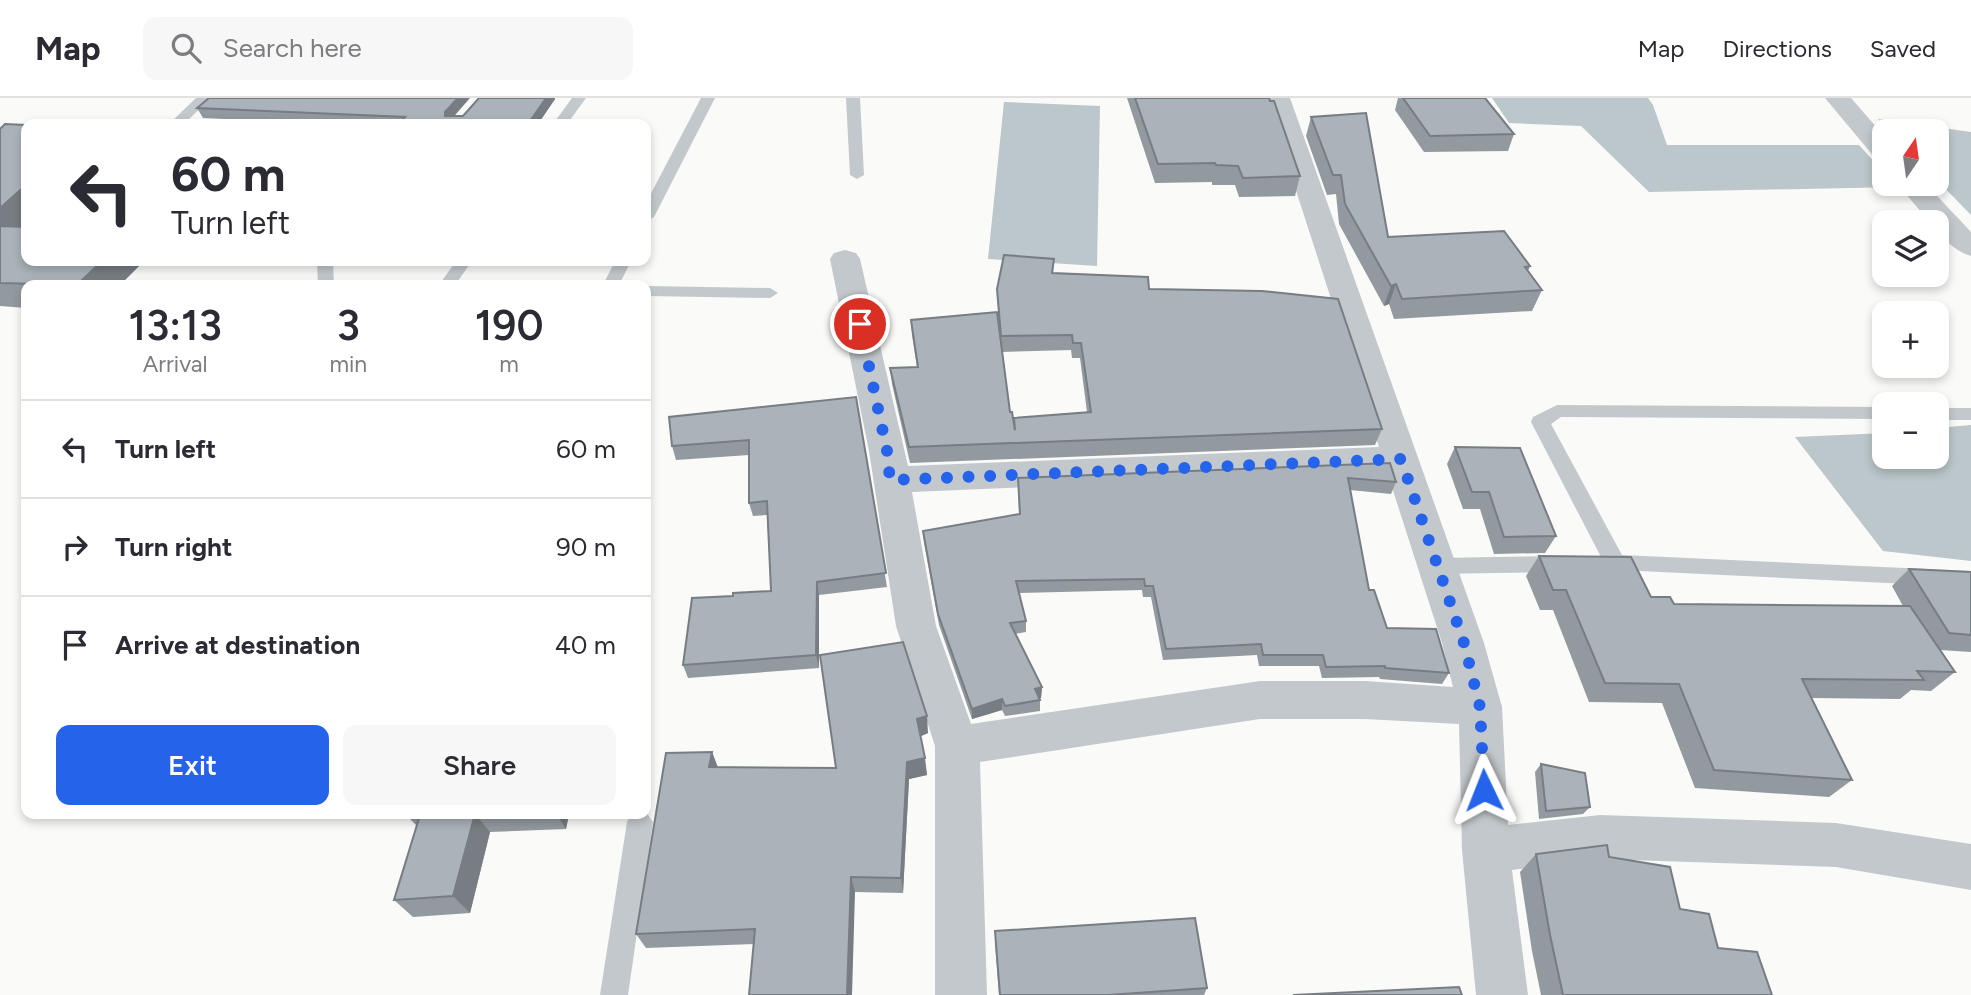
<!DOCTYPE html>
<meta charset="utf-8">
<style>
:root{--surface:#fff;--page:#f7f7f7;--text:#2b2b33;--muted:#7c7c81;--line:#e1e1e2;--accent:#2563eb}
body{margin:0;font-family:Figtree,sans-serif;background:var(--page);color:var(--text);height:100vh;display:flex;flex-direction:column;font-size:26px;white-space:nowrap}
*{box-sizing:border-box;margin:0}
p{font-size:23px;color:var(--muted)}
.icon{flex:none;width:38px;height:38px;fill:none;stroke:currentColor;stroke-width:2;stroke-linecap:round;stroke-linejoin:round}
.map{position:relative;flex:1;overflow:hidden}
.details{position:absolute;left:21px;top:182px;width:630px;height:539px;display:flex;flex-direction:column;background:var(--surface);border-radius:14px;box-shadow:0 4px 10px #0003}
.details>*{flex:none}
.banner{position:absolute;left:21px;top:21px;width:630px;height:147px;border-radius:14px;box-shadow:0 4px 10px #0003;background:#fff;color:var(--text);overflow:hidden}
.needle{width:46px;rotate:13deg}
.buttons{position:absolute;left:1872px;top:21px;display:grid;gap:14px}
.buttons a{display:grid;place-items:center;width:77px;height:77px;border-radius:14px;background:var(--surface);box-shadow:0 4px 10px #0003;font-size:35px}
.pin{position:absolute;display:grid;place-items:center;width:60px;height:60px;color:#fff;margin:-30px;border:4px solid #fff;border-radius:50%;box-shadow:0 2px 7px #0007}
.me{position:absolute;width:77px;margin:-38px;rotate:358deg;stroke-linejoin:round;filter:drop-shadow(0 0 5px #0008)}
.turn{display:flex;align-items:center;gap:24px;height:147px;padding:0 35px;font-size:32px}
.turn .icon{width:91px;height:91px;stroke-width:2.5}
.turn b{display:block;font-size:49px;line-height:60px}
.eta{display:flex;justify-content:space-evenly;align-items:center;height:119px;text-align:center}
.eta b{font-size:42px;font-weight:600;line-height:49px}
.action{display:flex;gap:14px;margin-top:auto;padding:14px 35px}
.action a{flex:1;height:80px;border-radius:14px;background:var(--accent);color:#fff;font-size:28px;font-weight:600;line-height:80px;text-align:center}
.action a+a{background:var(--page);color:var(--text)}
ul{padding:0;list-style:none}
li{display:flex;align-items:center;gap:21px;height:98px;padding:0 35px;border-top:2px solid var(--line)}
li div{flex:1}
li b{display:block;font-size:26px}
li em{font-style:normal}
header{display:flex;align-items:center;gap:42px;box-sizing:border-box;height:98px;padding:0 35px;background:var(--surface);border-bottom:2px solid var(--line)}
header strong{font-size:33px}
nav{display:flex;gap:38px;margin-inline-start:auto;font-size:24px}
.search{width:490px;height:63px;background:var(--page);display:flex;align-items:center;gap:18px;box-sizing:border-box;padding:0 24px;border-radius:14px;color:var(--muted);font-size:26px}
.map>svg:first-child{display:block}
.water{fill:#bbc7cb}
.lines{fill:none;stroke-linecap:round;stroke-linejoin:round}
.service{fill:#c3c8cc;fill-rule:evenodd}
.minor{fill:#c3c8cc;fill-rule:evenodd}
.wall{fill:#929a9f;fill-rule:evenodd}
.shaded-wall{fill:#777d82}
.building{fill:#aab3b9;stroke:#777d82;stroke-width:2}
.route{stroke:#2563eb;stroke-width:12;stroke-dasharray:0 21.6}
</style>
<header>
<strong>Map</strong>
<div class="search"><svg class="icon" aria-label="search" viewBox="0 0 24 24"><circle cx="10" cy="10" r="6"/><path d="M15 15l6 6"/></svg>Search here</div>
<nav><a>Map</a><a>Directions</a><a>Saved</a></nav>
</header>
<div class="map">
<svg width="1971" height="897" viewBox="0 0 1971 897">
<rect width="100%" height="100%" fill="#fafaf8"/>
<g class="water">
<path d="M 1492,0 L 1648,0 L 1653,7 L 1667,47 L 1859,47 L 1885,76 L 1885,86 L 1893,86 L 1897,89 L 1649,94 L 1581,28 L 1509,25 Z"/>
<path d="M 1004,4 L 1100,8 L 1097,168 L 988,161 Z"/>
<path d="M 1878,21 L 1971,34 L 1971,117 L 1937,82 L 1937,33 L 1890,33 Z"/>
<path d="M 1971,327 L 1971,463 L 1883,453 L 1795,339 L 1885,335 L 1885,359 L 1937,359 L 1937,330 Z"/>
</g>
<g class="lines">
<g class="service">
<path d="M 196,0 L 211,0 L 184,26 L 169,26 Z"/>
<path d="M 572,0 L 586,0 L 567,26 L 553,26 Z"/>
<path d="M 701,0 L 715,0 L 654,119 L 646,124 L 646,105 Z"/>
<path d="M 846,0 L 860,0 L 864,77 L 857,81 L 850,77 Z"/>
<path d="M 317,163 L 333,163 L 334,187 L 318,187 Z"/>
<path d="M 456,163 L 472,163 L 455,187 L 439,187 Z"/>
<path d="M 615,163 L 631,163 L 619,187 L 603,187 Z"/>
<path d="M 646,188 L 770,190 L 778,195 L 770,200 L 646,198 Z"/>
<path d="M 1557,307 L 1885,309 L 1885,321 L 1561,319 L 1551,326 L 1622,457 L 1971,473 L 1971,489 L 1599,471 L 1596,465 L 1601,459 L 1531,324 L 1533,319 Z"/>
<rect x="1937" y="310" width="34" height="12"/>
<path d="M 1561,458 L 1569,460 L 1572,466 L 1569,472 L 1561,474 L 1437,476 L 1429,474 L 1426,468 L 1429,462 L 1437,460 Z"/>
<path d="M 646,714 L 653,724 L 628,897 L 600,897 L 627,724 L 631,716 Z"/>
</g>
<g class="minor">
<path d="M 1266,0 L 1290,0 L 1484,545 L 1502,609 L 1508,727 L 1600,717 L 1836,725 L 1971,746 L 1971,792 L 1836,769 L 1600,761 L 1512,772 L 1528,897 L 1476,897 L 1462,752 L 1459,626 L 1365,621 L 1260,621 L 980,664 L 987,897 L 935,897 L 935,648 L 896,528 L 869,353 L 830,161 L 834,155 L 845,152 L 856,155 L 860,161 L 908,368 L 1379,349 ZM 1387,374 L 1442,545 L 1453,589 L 1365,583 L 1260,583 L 971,626 L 936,528 L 912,394 Z"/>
<path d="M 1825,0 L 1851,0 L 1885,39 L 1885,63 L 1876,61 Z"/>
<path d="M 1897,86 L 1926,86 L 1971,134 L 1971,158 C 1957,154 1947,144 1937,133 L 1937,124 L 1930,124 Z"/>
</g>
</g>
<g class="wall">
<path d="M 1127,0 L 1269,0 L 1300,78 L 1295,98 L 1239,99 L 1235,87 L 1212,87 L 1212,84 L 1155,85 Z"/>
<path d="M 1398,0 L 1485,0 L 1514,36 L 1508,53 L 1424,54 L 1395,12 Z"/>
<path d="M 555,1 L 538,26 L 336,26 L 203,20 L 197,10 L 463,18 Z"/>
<path d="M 1311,19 L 1388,139 L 1530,168 L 1528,173 L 1542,192 L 1532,213 L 1394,221 L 1389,206 L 1384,208 L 1339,126 L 1336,96 L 1327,97 L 1306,38 Z"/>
<path d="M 0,31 L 26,163 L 144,163 L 120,187 L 26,187 L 26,210 L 0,208 Z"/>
<path d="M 1054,161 L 1053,175 L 1149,191 L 1382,331 L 1375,347 L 910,365 L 892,286 L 890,270 L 917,269 L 912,237 L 911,222 L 999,232 L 997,191 ZM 1071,252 L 1072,260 L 1080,260 L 1087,314 L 1014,325 L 1010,314 L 1002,254 Z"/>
<path d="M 856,299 L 887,489 L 819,497 L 819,570 L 688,580 L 683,567 L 733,498 L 771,493 L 767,417 L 753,418 L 749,405 L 749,357 L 676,362 L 672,348 Z"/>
<path d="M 1455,349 L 1556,438 L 1545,455 L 1494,456 L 1480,411 L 1463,411 L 1447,366 Z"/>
<path d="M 1390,365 L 1396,384 L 1391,396 L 1350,392 L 1369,492 L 1387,530 L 1449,575 L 1442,586 L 1380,581 L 1379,579 L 1322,580 L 1319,568 L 1259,568 L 1257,557 L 1163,562 L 1151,499 L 1143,499 L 1142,492 L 1019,495 L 1026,523 L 1026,534 L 1015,536 L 1042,589 L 1041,600 L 1039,600 L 1040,602 L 1040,613 L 1005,618 L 1002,612 L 972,621 L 939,527 L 924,444 L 923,433 L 1019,416 L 1018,380 Z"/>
<path d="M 1539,458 L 1651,499 L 1674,506 L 1903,508 L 1892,488 L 1909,471 L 1971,474 L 1971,554 L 1940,552 L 1955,574 L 1931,593 L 1911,592 L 1900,601 L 1811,600 L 1852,682 L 1829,699 L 1695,690 L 1662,605 L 1589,604 L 1553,512 L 1540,512 L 1526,478 Z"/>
<path d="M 820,557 L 928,635 L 921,638 L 927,677 L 909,681 L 903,795 L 855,794 L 754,846 L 646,850 L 636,836 L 712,654 L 718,669 L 836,670 Z"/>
<path d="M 1541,666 L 1590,709 L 1583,716 L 1539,721 L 1535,674 Z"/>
<path d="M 407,716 L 569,716 L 566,731 L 490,734 L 470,815 L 413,819 L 394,802 L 417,728 L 407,718 Z"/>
<path d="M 1536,756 L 1680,811 L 1718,850 L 1772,897 L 1541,897 L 1532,853 L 1520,774 Z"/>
<path d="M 995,833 L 1207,890 L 1204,897 L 999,897 L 995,845 Z"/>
</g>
<g class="shaded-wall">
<path d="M 458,0 L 470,0 L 449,24 L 445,18 L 445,14 Z"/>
<path d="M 546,0 L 555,0 L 555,1 L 538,26 L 528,26 Z"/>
<path d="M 26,87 L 26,128 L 0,150 L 0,110 Z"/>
<path d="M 102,163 L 144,163 L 120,187 L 77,187 Z"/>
<path d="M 1396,186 L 1389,206 L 1384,208 L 1391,188 Z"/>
<path d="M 817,484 L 819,497 L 819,570 L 816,557 Z"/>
<path d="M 1042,589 L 1041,600 L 1034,602 L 1035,591 Z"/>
<path d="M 1002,601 L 1002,612 L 972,621 L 972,611 Z"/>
<path d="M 927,618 L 928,635 L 919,639 L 917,621 Z"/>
<path d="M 712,654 L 718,671 L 709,669 Z"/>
<path d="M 925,660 L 927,677 L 909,681 L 903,795 L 901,780 L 907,664 Z"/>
<path d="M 475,716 L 490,734 L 470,815 L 453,798 Z"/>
<path d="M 556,716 L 569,716 L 566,731 Z"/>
<path d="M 851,779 L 855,794 L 852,897 L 847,897 Z"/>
</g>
<g class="building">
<path d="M 209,0 L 458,0 L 445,14 L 445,18 L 463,18 L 479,0 L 546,0 L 528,26 L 475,26 L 401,23 L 405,19 L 197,10 Z"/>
<path d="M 1135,0 L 1269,0 L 1270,3 L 1274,3 L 1300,78 L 1243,80 L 1238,68 L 1216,67 L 1215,65 L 1158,66 Z"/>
<path d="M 1403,0 L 1485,0 L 1514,36 L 1430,38 Z"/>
<path d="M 1366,15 L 1388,139 L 1504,133 L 1530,168 L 1525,169 L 1542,192 L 1402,201 L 1396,186 L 1391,188 L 1345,106 L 1341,77 L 1333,77 L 1311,19 Z"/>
<path d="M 5,26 L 26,27 L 26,87 L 0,110 L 0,31 Z"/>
<path d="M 0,128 L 26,129 L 26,163 L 102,163 L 77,187 L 0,185 Z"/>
<path d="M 1004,157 L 1054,161 L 1052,175 L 1148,179 L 1149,191 L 1262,193 L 1338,201 L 1382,331 L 909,349 L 890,270 L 918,269 L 911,222 L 997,214 L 1010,314 L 1012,314 L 1015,332 L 1014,320 L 1091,314 L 1081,245 L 1073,245 L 1072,237 L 1001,238 L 997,191 Z"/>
<path d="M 856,299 L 886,475 L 817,484 L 816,557 L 683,567 L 692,500 L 733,498 L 733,495 L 771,493 L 767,403 L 749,405 L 749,342 L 672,348 L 669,319 Z"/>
<path d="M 1455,349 L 1520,350 L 1556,438 L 1504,439 L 1489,394 L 1472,394 Z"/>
<path d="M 1390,365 L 1396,384 L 1348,380 L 1369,492 L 1374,492 L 1387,530 L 1436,531 L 1449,575 L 1385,570 L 1385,568 L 1326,569 L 1323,557 L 1263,557 L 1261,546 L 1166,551 L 1153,488 L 1145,488 L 1144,481 L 1016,483 L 1026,523 L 1010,525 L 1042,589 L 1035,591 L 1040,602 L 1005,608 L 1002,601 L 972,611 L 938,516 L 923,433 L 1020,416 L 1018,380 Z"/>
<path d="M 1539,458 L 1631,459 L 1651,499 L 1670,499 L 1674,506 L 1910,508 L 1955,574 L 1917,573 L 1924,582 L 1802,581 L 1852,682 L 1714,672 L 1679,586 L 1605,585 L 1566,492 L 1553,492 Z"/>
<path d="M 1909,471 L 1971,474 L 1971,537 L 1949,535 Z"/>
<path d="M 903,544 L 927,618 L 917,621 L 925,660 L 907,664 L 901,780 L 851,779 L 847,897 L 749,897 L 755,831 L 636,836 L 666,655 L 712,654 L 709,669 L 836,670 L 820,557 Z"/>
<path d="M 1541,666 L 1585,675 L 1590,709 L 1546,713 Z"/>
<path d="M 407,716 L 475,716 L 453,798 L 394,802 L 420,717 L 407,718 Z"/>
<path d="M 1607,747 L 1609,759 L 1670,769 L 1680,811 L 1709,816 L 1718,850 L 1757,854 L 1772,897 L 1563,897 L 1550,837 L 1536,756 Z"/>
<path d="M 1195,820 L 1207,890 L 1108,897 L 1000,897 L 995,833 Z"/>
<path d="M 1459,889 L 1462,897 L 1293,897 Z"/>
</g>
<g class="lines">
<path class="route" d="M 860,226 L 887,353 L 890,382 L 1401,361 L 1464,545 L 1480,609 L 1484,692"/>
</g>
</svg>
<div class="buttons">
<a><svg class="needle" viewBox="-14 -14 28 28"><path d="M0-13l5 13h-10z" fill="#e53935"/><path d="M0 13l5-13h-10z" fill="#7c7c81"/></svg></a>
<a><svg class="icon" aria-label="layers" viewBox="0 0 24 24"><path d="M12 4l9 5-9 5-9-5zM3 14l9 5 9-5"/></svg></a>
<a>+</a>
<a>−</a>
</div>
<div class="pin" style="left:860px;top:226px;background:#d93025"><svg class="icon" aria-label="arrive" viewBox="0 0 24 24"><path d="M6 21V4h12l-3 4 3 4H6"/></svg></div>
<svg class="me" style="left:1484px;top:692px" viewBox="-20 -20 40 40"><path d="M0-17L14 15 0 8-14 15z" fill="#2563eb" stroke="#fff" stroke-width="4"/></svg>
<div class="banner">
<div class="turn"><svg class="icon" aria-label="left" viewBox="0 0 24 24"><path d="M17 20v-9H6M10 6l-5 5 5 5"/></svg><div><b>60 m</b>Turn left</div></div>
</div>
<section class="details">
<div class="eta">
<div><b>13:13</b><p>Arrival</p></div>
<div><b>3</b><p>min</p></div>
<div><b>190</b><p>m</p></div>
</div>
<ul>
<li><svg class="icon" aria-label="left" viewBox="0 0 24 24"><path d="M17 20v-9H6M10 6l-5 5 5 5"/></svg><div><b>Turn left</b></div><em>60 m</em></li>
<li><svg class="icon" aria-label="right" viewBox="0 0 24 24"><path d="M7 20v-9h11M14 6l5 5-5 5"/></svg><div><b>Turn right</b></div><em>90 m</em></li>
<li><svg class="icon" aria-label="arrive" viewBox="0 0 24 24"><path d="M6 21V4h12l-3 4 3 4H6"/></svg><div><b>Arrive at destination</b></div><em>40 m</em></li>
</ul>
<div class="action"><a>Exit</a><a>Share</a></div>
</section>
</div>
